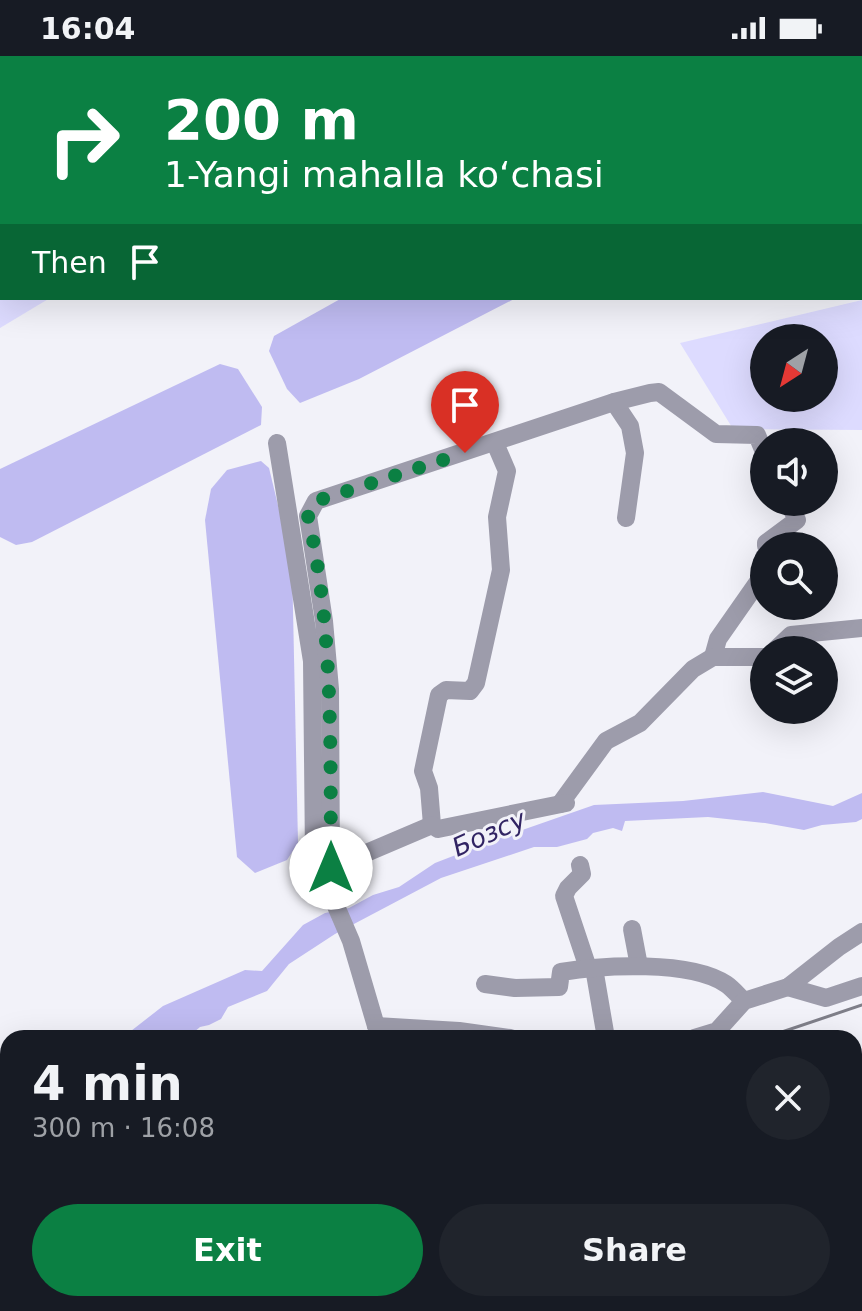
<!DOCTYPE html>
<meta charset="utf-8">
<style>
:root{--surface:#171b24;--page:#20242c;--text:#f1f3f6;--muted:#9ea1a6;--accent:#0b8043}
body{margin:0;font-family:"DejaVu Sans",sans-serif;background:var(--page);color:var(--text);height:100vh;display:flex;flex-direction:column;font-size:30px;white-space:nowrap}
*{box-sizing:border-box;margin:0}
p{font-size:26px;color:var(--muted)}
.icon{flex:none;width:44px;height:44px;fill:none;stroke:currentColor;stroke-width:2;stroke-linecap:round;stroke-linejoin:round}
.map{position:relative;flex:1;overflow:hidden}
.drawer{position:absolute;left:0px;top:974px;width:862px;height:282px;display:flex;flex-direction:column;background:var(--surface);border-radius:24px 24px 0 0;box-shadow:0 8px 32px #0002}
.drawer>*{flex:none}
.hud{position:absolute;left:0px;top:0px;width:862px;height:244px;box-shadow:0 8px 32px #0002;background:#0b8043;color:#fff;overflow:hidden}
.needle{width:52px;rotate:216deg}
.buttons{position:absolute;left:750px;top:268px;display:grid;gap:16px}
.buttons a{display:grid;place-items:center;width:88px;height:88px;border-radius:50%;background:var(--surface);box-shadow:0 8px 32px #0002;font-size:40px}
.pin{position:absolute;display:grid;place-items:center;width:68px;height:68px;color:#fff;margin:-82px -34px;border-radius:50% 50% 50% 0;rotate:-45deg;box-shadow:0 0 8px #0007}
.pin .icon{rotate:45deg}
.me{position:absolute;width:88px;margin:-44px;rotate:0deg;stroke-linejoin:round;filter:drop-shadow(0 0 6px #0008)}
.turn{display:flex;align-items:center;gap:28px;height:168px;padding:0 32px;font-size:36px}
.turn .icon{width:104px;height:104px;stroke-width:2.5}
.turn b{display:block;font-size:56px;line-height:68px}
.then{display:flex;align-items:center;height:76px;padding:0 32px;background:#0003;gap:16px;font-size:30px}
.round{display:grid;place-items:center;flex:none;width:84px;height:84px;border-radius:42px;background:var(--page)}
.head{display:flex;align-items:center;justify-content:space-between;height:136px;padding:0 32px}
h1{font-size:48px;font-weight:600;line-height:60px}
.action{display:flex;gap:16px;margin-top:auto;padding:16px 32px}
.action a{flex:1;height:92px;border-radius:48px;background:var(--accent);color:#fff;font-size:32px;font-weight:600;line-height:92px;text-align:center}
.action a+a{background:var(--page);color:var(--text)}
.status{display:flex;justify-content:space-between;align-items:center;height:56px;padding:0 40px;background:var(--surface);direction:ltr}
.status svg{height:22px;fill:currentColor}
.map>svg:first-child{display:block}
.built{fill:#ebeafb}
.green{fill:#dddbff;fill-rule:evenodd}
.water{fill:#bfbbf1}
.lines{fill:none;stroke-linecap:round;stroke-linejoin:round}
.minor{stroke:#9d9cab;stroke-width:18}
.rail{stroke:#7f7f89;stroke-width:3}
.route{stroke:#0b8043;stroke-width:14;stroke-dasharray:0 25.2}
.labels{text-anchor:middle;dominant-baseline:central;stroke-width:6;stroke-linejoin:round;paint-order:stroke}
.water-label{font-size:26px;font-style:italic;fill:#312463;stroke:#f2f2f9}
</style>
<div class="status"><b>16:04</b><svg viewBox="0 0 49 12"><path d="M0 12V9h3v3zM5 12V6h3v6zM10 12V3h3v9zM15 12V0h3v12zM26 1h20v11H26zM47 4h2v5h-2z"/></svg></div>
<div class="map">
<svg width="862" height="1255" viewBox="0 0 862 1255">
<rect width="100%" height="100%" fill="#f2f2f9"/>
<path class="built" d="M 87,1248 L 514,1248 L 516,1255 L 65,1255 Z"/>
<g class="green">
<path d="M 2,161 L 2,242 L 50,242 L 0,272 L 0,162 Z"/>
<path d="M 862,244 L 862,374 L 733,373 L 680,287 ZM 764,282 L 824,282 L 824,342 L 764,342 Z"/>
</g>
<g class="water">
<path d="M 342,242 L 516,242 L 359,323 L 300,347 L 287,333 L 269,295 L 274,280 Z"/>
<path d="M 220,308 L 238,313 L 262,351 L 261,369 L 32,486 L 16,489 L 0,481 L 0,413 Z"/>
<path d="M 261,405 L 269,412 L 292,507 L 298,787 L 287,804 L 255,817 L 237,801 L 205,464 L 211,433 L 227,414 Z"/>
<path d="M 763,736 L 833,750 L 862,737 L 862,763 L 856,766 L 822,769 L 804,774 L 765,767 L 708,761 L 625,765 L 622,775 L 613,772 L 593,777 L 587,783 L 557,791 L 534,791 L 441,822 L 335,878 L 289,908 L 267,935 L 228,951 L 221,963 L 209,969 L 200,971 L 187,982 L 122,982 L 163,950 L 245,914 L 262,915 L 303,869 L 325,857 L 349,852 L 373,839 L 399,831 L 435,807 L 505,780 L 594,749 L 683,745 Z"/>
</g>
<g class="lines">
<g class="minor">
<path d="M 614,346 L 630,370 L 635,397 L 626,462"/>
<path d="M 277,387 L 312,605 L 314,799 L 351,885 L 376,970"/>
<path d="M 766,490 L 766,487 L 797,464 L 788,446"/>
<path d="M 775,594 L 791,579 L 862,572"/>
<path d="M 713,601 L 718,583 L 760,523 L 764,501"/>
<path d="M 560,748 L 606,685 L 640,667 L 693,613 L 713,601 L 764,601"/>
<path d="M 432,769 L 429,732 L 423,715 L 439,639 L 446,634 L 470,635 L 476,627 L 501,514 L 497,461 L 507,415 L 495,387"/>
<path d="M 580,809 L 582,818 L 568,832 L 564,840 L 588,912"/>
<path d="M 331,812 L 330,633 L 324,565 L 308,460 L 316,445 L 614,346 L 650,337 L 659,336 L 716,378 L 757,379 L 764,396"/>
<path d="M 325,820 L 331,812 L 432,769 L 438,773 L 566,747"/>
<path d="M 632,873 L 639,910"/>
<path d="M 594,912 L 606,982"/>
<path d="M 485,928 L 515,932 L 559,931 L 561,916 C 603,909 690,904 726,928 C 732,932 738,939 744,945"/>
<path d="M 788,931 L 826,942 L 862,930"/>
<path d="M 376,970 L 459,975 L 510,982"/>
<path d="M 694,982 L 717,975 L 744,945 L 788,931 L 839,891 L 862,876"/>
<path d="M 0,1219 L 8,1217"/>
</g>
<g class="rail">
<path d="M 764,982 L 862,949"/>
<path d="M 854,1082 L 862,1078"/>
<path d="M 0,1235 L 8,1233"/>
<path d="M 7,1255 L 27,1248"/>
</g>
</g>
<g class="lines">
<path class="route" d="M 331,812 C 330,694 334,575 308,460 L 316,445 L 465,397"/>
</g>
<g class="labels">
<g class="water-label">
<text transform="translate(489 777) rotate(-24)">Бозсу</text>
</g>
</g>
</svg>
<div class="buttons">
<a><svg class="needle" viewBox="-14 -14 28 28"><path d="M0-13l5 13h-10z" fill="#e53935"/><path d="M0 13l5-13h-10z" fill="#9ea1a6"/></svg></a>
<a><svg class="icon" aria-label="sound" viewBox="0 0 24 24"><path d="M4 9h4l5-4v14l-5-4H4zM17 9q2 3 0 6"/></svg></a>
<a><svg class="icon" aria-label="search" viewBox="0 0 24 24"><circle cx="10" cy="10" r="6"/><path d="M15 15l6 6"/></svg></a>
<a><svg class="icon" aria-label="layers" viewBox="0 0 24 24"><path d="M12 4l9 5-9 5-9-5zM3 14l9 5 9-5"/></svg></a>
</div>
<div class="pin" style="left:465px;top:397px;background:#d93025"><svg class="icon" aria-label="arrive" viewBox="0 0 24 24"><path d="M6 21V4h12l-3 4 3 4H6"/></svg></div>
<svg class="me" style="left:331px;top:812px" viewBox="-20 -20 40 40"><circle r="19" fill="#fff"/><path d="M0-13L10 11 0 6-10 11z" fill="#0b8043"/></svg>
<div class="hud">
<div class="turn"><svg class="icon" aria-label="right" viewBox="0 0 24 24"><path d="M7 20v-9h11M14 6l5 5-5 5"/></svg><div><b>200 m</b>1-Yangi mahalla ko‘chasi</div></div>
<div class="then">Then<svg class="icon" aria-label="arrive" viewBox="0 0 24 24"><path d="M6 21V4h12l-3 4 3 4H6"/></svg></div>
</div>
<section class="drawer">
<div class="head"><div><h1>4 min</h1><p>300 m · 16:08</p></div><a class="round"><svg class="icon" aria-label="close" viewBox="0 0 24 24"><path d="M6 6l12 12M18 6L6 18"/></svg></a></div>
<div class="action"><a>Exit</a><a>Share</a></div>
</section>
</div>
